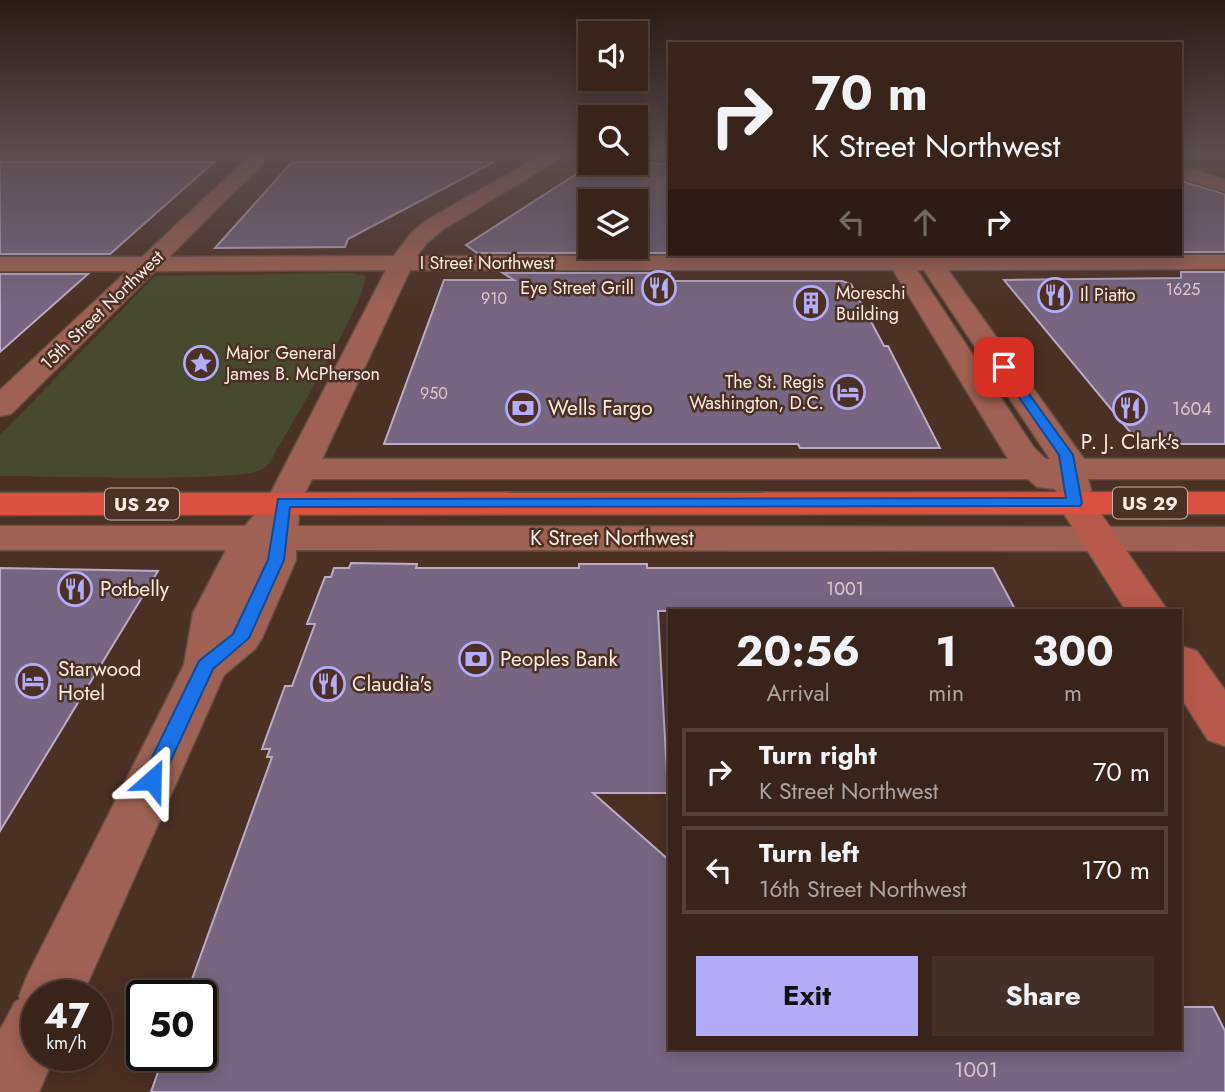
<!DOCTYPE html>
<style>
:root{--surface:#38241b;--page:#433028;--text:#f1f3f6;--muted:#aba4a3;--line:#52413a;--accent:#b4acf9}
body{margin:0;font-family:Jost,sans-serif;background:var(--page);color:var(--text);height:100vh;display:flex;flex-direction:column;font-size:26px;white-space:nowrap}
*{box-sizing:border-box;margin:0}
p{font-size:23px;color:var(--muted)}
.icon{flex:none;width:38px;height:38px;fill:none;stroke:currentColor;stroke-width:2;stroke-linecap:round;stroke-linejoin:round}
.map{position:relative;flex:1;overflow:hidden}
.sheet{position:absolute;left:668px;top:609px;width:514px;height:441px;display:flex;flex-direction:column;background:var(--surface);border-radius:0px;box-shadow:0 4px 18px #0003,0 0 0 2px var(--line)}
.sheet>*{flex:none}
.banner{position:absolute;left:668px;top:42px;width:514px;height:214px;border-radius:0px;box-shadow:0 4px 18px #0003,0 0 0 2px var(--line);background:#38241b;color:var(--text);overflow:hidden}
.tools{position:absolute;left:578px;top:21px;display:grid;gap:14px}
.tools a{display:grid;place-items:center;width:70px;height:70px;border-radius:0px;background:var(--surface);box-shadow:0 4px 18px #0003,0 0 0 2px var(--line);font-size:35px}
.speed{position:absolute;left:21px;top:980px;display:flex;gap:14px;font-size:35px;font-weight:700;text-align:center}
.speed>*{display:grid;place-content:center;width:91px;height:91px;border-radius:50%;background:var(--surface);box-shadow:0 4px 18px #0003,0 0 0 2px var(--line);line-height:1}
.speed small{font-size:18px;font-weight:400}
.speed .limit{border:4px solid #111;border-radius:10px;background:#fff;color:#111}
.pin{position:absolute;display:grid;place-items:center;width:60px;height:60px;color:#fff;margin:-30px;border-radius:14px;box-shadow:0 4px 10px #0006}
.me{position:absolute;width:77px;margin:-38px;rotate:25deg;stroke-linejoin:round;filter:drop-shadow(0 0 5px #0008)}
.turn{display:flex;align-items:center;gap:24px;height:147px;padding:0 28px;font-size:32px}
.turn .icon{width:91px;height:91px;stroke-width:2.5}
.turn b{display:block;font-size:49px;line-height:60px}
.lanes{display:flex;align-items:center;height:66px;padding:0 28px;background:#0003;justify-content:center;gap:35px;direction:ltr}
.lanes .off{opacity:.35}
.eta{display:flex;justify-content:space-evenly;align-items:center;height:119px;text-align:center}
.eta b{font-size:42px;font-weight:700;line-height:49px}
.action{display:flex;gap:14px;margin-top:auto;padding:14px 28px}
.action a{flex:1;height:80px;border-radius:0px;background:var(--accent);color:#111;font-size:28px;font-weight:700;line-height:80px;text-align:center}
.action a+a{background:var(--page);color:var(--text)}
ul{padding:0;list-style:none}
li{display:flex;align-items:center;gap:21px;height:88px;margin:0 14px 10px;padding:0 14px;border:4px solid var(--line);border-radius:0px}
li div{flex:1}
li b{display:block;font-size:26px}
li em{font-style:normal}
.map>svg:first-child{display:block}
.green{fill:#474a2f}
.building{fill:#766681;stroke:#bcabc7;stroke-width:2;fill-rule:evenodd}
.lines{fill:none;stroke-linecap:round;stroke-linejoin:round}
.secondary-casing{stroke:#654e44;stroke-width:3}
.primary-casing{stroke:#654e44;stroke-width:3}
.highway-casing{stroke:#654e44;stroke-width:3}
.secondary{fill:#9f6153;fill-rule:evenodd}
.primary{fill:#b85a4b;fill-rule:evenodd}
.highway{fill:#da5140;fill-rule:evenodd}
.route{fill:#1a73e8;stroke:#114b97;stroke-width:2}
.labels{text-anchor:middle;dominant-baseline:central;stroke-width:5;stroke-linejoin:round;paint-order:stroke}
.far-number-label{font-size:16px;fill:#dac8ca}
.far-street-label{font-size:18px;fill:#fbe9e2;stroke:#4b3024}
.far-poi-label{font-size:18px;fill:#fbe9e2;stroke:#4b3024;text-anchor:start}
.number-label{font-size:18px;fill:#dac8ca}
.shield{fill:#4b3024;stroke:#c6b2a9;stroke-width:2}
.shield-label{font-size:19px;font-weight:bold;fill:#fbe9e2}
.poi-label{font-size:21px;fill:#fbe9e2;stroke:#4b3024;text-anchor:start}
.street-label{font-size:21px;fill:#fbe9e2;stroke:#4b3024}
.near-number-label{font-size:21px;fill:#dac8ca}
</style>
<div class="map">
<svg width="1225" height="1092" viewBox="0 0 1225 1092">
<rect width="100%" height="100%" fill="#4b3024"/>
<path class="green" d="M 351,273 L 365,276 C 369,297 291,425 276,451 C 273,457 269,465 263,469 C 242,483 39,476 0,476 L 0,435 L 155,276 Z"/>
<g class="building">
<path d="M 0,162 L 214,162 L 110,254 L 0,254 Z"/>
<path d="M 292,162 L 494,162 L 348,239 L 345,247 L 215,248 Z"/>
<path d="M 647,163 L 670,164 L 670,253 L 477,253 L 466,245 L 592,164 ZM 590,201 L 635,201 L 635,247 L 590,247 Z"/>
<path d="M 1181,181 L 1225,194 L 1225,252 L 1181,252 Z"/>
<path d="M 1181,272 L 1225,272 L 1225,444 L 1140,444 L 1004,280 L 1181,278 Z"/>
<path d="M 503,273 L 670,273 L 670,281 L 842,281 L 851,284 L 884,346 L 888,346 L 940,448 L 800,448 L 798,444 L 384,444 L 444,280 L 514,280 Z"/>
<path d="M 0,274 L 88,274 L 0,352 Z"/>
<path d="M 351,563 L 417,564 L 416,568 L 579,568 L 579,564 L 647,564 L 647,568 L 993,568 L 1016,611 L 658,611 L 668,793 L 593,793 L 670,861 L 670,1048 L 1181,1048 L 1181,1007 L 1213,1007 L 1225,1031 L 1225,1092 L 151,1092 L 164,1055 L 201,1055 L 201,996 L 186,996 L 272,757 L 267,757 L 270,749 L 262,749 L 285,686 L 292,686 L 315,624 L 307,624 L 325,577 L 331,577 L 334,568 L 349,568 Z"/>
<path d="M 0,568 L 158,571 L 0,831 Z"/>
</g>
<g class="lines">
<g class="secondary-casing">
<g id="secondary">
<path d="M 0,153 L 590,153 L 590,159 L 559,159 L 442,230 L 427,243 L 417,256 L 1225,255 L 1225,269 L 948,270 L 1084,459 L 1225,459 L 1225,479 L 1088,479 L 1091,490 L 1086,498 L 1073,501 L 1060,498 L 1055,489 L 1037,487 L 1028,479 L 312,479 L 296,510 L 299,515 L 298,526 L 1225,527 L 1225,551 L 296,550 L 296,560 L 262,638 L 255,649 L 224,675 L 82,996 L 37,996 L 37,1055 L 55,1055 L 39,1092 L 0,1092 L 0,1030 L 15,1002 L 20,999 L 19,996 L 28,974 L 184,665 L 193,613 L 226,550 L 0,550 L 0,526 L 245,526 L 267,500 L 386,270 L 155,271 L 11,414 L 0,416 L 0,390 L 127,271 L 0,271 L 0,257 L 142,257 L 246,159 L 0,159 ZM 267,159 L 534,159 L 427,220 L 411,233 L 394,256 L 169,257 ZM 410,270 L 893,270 L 1008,459 L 322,459 ZM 917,270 L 924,270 L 1050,459 L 1046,459 L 1034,448 Z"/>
<rect x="635" y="153" width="35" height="6"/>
<rect x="1181" y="153" width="44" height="5"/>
<path d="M 1181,166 L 1225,180 L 1225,192 L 1181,178 Z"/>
</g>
</g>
<g class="primary-casing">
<g id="primary">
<path d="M 1075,492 L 1088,495 L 1168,611 L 1126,611 L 1057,503 L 1062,495 Z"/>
<path d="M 1181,646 L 1197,651 L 1225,690 L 1225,746 L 1208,740 L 1181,698 Z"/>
</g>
</g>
<g class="highway-casing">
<path id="highway" d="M 1225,492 L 1225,514 L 0,515 L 0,493 Z"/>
</g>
<use href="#secondary" class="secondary"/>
<use href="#primary" class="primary"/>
<use href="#highway" class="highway"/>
</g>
<linearGradient id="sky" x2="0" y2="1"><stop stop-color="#291a14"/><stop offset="0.5" stop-color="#5b4e50"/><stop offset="1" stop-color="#5b4e50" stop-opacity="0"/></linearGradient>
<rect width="1225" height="306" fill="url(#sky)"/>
<path class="route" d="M 1004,364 L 1008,365 L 1073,455 L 1082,503 L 1080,506 L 290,507 L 284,560 L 249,638 L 213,669 L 159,786 L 152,789 L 144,786 L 141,780 L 199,661 L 233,634 L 268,560 L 278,499 L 1066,498 L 1059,455 L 998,367 Z"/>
<defs>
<g id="restaurant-ring" transform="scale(1.75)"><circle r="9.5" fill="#4b3024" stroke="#b4acf9" stroke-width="1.5"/><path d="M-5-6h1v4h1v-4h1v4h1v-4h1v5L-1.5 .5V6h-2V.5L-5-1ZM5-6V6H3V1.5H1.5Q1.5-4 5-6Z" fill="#b4acf9"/></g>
<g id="building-ring" transform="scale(1.75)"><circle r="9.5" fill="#4b3024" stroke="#b4acf9" stroke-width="1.5"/><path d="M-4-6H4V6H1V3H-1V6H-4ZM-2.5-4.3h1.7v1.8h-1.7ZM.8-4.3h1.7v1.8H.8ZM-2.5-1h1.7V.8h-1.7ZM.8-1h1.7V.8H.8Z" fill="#b4acf9"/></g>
<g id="sight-ring" transform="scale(1.75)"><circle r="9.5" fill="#4b3024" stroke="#b4acf9" stroke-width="1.5"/><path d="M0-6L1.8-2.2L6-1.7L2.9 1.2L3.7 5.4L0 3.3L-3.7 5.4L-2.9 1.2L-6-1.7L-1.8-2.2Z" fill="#b4acf9"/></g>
<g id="hotel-ring" transform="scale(1.75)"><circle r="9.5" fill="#4b3024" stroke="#b4acf9" stroke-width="1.5"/><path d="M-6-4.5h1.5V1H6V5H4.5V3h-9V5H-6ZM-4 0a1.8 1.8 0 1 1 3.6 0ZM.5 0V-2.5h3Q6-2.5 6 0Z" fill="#b4acf9"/></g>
<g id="bank-ring" transform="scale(1.75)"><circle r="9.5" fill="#4b3024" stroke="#b4acf9" stroke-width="1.5"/><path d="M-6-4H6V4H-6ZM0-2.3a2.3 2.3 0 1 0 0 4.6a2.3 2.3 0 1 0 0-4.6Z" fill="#b4acf9"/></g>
</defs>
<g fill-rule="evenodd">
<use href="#restaurant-ring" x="659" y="288"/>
<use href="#restaurant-ring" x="1055" y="295"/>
<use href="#building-ring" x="811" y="303"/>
<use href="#sight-ring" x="201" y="363"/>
<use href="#hotel-ring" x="848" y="392"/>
<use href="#bank-ring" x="523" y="408"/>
<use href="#restaurant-ring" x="1130" y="408"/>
<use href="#restaurant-ring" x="75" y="589"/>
<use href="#bank-ring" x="476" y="659"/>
<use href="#hotel-ring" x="33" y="681"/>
<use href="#restaurant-ring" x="328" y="684"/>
</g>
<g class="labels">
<g class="far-number-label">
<text x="1183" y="289">1625</text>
<text x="494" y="298">910</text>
<text x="434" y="393">950</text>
</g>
<g class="far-street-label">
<text x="487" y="263">I Street Northwest</text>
<text transform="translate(102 310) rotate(-44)">15th Street Northwest</text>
</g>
<g class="far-poi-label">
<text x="634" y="288" text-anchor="end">Eye Street Grill</text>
<text x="836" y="293">Moreschi<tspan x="836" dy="21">Building</tspan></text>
<text x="1080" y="295">Il Piatto</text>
<text x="226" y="353">Major General<tspan x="226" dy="21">James B. McPherson</tspan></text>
<text x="824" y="382" text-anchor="end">The St. Regis<tspan x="824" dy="21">Washington, D.C.</tspan></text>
</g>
<g class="number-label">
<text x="1192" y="409">1604</text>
<text x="845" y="589">1001</text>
</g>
<g class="shield">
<rect x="1113" y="487.5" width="74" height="31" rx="5"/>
<rect x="105" y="488.5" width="74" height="31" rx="5"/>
</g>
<g class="shield-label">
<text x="1150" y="503">US 29</text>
<text x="142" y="504">US 29</text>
</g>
<g class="poi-label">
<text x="548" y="408">Wells Fargo</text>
<text x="1130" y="442" text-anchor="middle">P. J. Clark's</text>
<text x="100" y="589">Potbelly</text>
<text x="500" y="659">Peoples Bank</text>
<text x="58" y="669">Starwood<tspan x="58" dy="24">Hotel</tspan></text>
<text x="352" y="684">Claudia's</text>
</g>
<g class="street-label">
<text x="612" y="538">K Street Northwest</text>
</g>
<g class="near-number-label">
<text x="976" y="1070">1001</text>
</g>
</g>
</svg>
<div class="tools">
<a><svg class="icon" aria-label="sound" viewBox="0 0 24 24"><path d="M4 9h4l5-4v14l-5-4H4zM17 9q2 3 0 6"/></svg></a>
<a><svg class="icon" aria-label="search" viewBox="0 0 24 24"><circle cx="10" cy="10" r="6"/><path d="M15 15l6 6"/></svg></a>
<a><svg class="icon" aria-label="layers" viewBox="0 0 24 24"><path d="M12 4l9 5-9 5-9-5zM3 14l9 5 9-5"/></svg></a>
</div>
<div class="speed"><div>47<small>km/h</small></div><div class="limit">50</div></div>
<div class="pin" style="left:1004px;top:367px;background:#d93025"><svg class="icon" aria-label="arrive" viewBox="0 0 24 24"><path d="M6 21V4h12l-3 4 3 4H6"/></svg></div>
<svg class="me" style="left:152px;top:780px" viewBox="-20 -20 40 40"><path d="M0-17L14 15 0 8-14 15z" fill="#1a73e8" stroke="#fff" stroke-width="4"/></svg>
<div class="banner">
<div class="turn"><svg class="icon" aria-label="right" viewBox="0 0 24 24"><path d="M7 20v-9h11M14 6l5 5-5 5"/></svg><div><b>70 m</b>K Street Northwest</div></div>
<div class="lanes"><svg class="icon off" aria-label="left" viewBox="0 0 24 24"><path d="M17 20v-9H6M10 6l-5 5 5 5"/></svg><svg class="icon off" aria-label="ahead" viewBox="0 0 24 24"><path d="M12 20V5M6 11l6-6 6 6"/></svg><svg class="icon" aria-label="right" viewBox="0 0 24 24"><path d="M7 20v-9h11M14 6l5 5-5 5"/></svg></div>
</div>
<section class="sheet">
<div class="eta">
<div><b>20:56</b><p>Arrival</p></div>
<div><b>1</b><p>min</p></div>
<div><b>300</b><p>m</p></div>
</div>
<ul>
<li><svg class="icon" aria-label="right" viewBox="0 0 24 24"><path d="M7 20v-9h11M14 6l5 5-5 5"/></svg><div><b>Turn right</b><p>K Street Northwest</p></div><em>70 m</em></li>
<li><svg class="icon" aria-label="left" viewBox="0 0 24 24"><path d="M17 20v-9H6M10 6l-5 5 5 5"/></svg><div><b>Turn left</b><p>16th Street Northwest</p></div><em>170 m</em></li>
</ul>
<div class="action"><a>Exit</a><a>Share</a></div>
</section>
</div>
